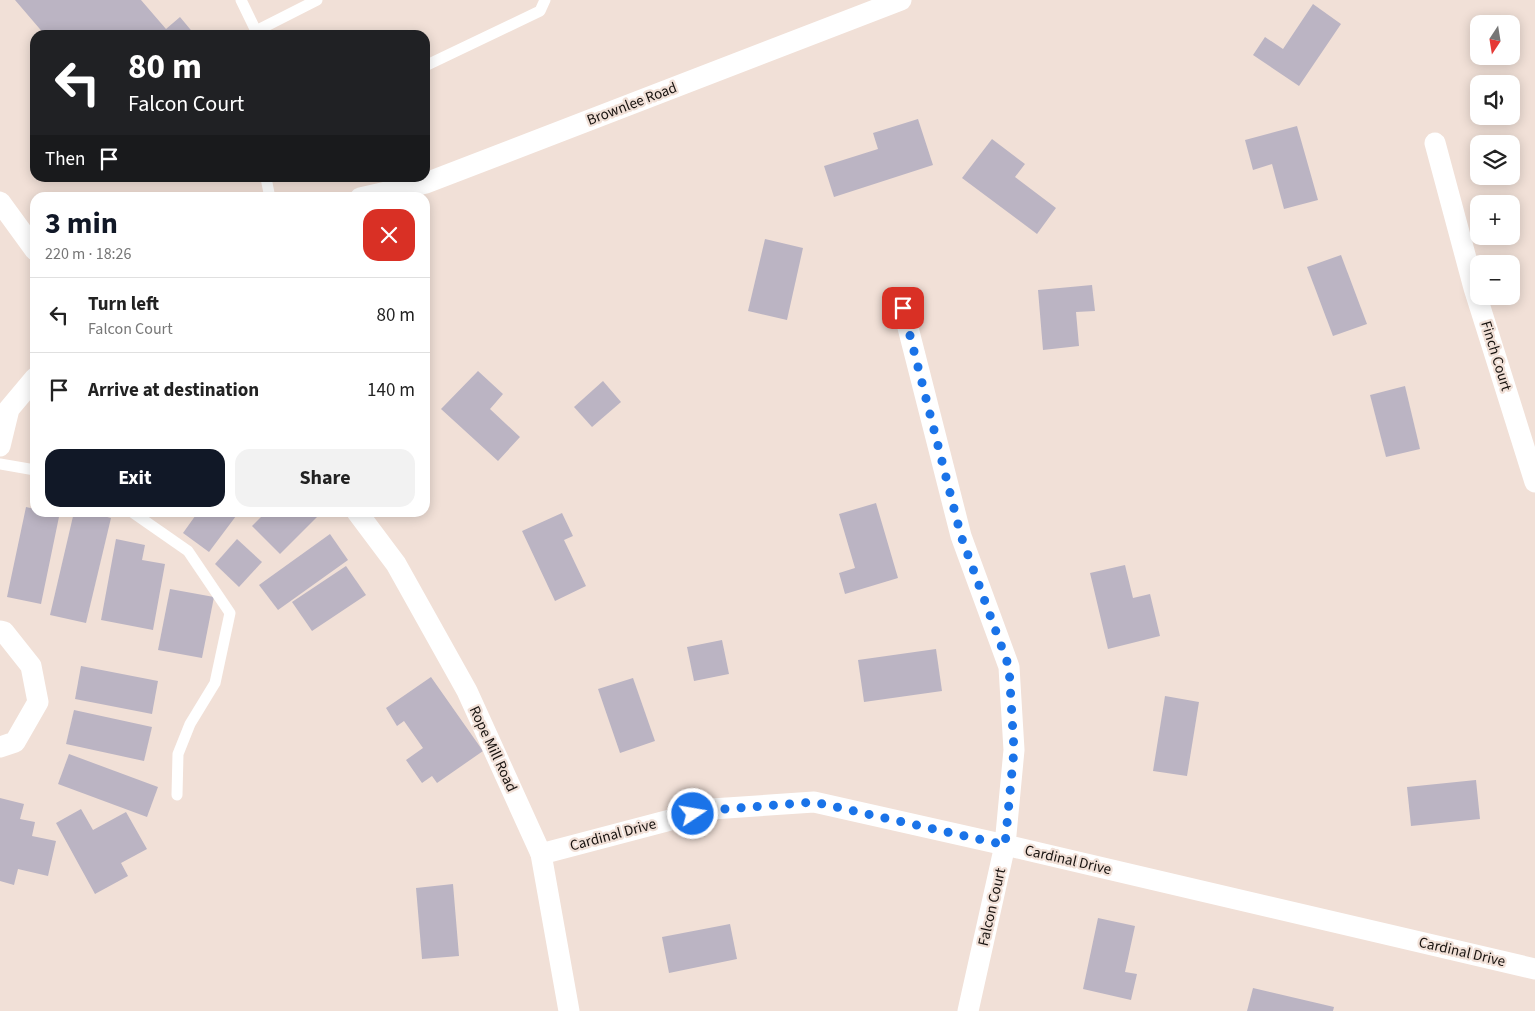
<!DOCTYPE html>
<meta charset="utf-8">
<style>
:root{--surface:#fff;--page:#f2f2f2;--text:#222;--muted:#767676;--line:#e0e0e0;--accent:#111827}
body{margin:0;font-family:"Source Sans 3",sans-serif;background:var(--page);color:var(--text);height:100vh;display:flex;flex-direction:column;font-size:19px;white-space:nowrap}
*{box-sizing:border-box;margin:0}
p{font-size:16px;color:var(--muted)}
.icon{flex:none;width:28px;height:28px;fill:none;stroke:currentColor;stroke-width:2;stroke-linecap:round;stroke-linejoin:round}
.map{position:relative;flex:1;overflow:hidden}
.panel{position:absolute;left:30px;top:192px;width:400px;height:325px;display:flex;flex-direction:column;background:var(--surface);border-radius:15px;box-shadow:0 2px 12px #0003}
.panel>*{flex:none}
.guide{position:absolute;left:30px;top:30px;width:400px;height:152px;border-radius:15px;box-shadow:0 2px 12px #0003;background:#202124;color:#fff;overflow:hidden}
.needle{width:32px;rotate:192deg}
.tools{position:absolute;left:1470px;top:15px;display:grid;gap:10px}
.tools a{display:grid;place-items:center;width:50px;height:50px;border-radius:10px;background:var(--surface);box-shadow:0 2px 12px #0003;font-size:25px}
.pin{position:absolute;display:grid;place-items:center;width:42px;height:42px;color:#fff;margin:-21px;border-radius:10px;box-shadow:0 2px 8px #0006}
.me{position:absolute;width:55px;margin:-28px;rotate:78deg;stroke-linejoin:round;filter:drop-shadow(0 0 4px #0008)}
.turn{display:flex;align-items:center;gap:18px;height:105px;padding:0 15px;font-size:22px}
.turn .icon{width:65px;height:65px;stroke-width:2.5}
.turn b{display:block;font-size:35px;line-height:42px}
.then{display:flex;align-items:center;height:48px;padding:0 15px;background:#0003;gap:10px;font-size:19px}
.round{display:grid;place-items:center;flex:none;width:52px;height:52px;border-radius:15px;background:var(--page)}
.overview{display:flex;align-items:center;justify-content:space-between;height:85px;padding:0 15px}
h1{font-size:30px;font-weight:700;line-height:38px;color:var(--accent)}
.action{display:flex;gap:10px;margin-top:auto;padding:10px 15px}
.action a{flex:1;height:58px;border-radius:15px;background:var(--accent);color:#fff;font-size:20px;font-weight:700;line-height:58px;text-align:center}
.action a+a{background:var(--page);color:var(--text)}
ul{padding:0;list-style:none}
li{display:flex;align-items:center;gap:15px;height:75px;padding:0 15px;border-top:1px solid var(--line)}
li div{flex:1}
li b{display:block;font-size:19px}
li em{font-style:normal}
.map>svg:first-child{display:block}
.building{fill:#bbb4c3}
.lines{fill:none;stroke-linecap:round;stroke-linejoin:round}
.lane{stroke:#fff;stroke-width:11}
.street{stroke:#fff;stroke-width:21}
.route{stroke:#1a73e8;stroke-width:9;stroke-dasharray:0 16.2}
.labels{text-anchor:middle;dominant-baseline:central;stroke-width:4.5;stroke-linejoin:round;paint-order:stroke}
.street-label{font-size:15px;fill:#17120f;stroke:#f1e0d7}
</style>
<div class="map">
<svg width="1535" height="1011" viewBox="0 0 1535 1011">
<rect width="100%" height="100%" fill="#f1e0d7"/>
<g class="building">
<path d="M 15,0 L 141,0 L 166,29 L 180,17 L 195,35 L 45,35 Z"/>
<path d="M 1313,4 L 1341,24 L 1299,86 L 1253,55 L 1265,37 L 1283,49 Z"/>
<path d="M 918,119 L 933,165 L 834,197 L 824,166 L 878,149 L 873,133 Z"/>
<path d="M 1297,126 L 1318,200 L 1284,209 L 1272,164 L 1253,170 L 1245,140 Z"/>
<path d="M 992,139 L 1025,164 L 1015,177 L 1056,208 L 1037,234 L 962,178 Z"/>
<path d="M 765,239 L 803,248 L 787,320 L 748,311 Z"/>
<path d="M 1341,255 L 1367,324 L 1333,336 L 1307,267 Z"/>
<path d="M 1092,285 L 1095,311 L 1076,312 L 1079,346 L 1043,350 L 1038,290 Z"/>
<path d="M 478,371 L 503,394 L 490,409 L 520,437 L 498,461 L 441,409 Z"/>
<path d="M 603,381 L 621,402 L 592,427 L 574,407 Z"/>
<path d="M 1405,386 L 1420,449 L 1386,457 L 1370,395 Z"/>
<path d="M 876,503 L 898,578 L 845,594 L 839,573 L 855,568 L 839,514 Z"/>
<path d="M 26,507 L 35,509 L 35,512 L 60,512 L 41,604 L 7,597 Z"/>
<path d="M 74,512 L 89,512 L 111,518 L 86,623 L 50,615 Z"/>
<path d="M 198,512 L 239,512 L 209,552 L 183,533 Z"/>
<path d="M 266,512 L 322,512 L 280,554 L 252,526 Z"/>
<path d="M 562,513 L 573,536 L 564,540 L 586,586 L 555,601 L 522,531 Z"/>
<path d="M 330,534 L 348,560 L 278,610 L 259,585 Z"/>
<path d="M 116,539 L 145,545 L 142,560 L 165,564 L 153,630 L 101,620 Z"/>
<path d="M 237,539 L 262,562 L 239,587 L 215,564 Z"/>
<path d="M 1125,565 L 1133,598 L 1150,594 L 1160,636 L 1108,649 L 1090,573 Z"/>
<path d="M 346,566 L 366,595 L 312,631 L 292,602 Z"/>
<path d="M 170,589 L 214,597 L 202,658 L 158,650 Z"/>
<path d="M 722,640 L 729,674 L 694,681 L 687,647 Z"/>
<path d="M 936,649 L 942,691 L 864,702 L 858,660 Z"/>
<path d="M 81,666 L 158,681 L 152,714 L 75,699 Z"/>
<path d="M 431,677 L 483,751 L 437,783 L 432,776 L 422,783 L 406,760 L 423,748 L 404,721 L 397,726 L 386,708 Z"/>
<path d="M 633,678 L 655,741 L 620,753 L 598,689 Z"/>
<path d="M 1165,696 L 1199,702 L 1187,776 L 1153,771 Z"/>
<path d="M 74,710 L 152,727 L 144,761 L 66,744 Z"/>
<path d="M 69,754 L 158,787 L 147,817 L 58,784 Z"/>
<path d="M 1476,780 L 1480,819 L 1411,826 L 1407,787 Z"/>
<path d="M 0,798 L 24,804 L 20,819 L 35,822 L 32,836 L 56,841 L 48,876 L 18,869 L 14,885 L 0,881 Z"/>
<path d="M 81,809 L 93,830 L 126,812 L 147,849 L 121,863 L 128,876 L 95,894 L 56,823 Z"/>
<path d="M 453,884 L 459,956 L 422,959 L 416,888 Z"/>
<path d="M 1098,918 L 1135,926 L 1125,972 L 1137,974 L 1131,1000 L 1083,989 Z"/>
<path d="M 730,924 L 737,959 L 669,973 L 662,937 Z"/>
<path d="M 1253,988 L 1334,1007 L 1333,1011 L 1247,1011 Z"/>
</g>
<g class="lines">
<g class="lane">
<path d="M 241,0 L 258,35"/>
<path d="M 256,31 L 317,0"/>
<path d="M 425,66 L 540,11 L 545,0"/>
<path d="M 266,178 L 270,198"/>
<path d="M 0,464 L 35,470"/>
<path d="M 132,512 L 188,551 L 230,613 L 215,683 L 190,724 L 178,754 L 177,795"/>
</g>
<g class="street">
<path d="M 1435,143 L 1474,288 L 1535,482"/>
<path d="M 360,198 L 426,183 L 901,0"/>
<path d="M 0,202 L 35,250"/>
<path d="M 903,308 L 961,536 L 1009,667 L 1014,750 L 1005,845 L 968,1011"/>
<path d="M 0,446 L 9,409 L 35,378"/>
<path d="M 357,512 L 396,564 L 467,691 L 541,854 L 569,1011"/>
<path d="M 0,631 L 4,632 L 31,666 L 38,702 L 15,742 L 0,747"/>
<path d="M 541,854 L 712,809 L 814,802 L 1005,845 L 1535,969"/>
</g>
</g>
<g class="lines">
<path class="route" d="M 693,814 L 712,810 L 814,802 L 1005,845 L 1014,750 L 1009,667 L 961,536 L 903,308"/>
</g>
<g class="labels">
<g class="street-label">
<text transform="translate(632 104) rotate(-21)">Brownlee Road</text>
<text transform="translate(1496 356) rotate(73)">Finch Court</text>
<text transform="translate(493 749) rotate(65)">Rope Mill Road</text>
<text transform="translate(613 835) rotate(-15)">Cardinal Drive</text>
<text transform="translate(1068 860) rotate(13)">Cardinal Drive</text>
<text transform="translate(992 907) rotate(-77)">Falcon Court</text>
<text transform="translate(1462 952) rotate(13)">Cardinal Drive</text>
</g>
</g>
</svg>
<div class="tools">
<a><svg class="needle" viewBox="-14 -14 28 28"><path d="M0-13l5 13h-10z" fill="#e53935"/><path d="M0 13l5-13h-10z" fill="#767676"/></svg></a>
<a><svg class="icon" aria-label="sound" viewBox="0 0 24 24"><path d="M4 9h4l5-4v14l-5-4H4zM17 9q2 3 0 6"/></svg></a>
<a><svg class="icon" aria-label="layers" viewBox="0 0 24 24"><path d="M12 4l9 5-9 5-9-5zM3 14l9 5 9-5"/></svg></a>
<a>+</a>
<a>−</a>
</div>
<div class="pin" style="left:903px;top:308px;background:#d93025"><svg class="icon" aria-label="arrive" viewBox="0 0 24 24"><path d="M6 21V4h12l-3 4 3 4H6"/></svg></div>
<svg class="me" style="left:693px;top:814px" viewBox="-20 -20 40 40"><circle r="17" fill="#1a73e8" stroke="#fff" stroke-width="3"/><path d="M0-11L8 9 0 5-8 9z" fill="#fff"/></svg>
<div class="guide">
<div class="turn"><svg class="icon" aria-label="left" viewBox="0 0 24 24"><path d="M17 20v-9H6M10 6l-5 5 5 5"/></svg><div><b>80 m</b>Falcon Court</div></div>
<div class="then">Then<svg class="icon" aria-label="arrive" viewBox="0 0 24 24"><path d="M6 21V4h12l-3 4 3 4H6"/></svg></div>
</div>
<section class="panel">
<div class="overview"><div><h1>3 min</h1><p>220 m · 18:26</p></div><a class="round" style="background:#d93025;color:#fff"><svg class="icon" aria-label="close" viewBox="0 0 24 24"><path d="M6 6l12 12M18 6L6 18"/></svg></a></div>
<ul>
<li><svg class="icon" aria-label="left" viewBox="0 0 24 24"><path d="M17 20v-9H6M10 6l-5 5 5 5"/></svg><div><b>Turn left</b><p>Falcon Court</p></div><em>80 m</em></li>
<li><svg class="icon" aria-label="arrive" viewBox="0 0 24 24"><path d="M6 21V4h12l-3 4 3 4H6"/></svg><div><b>Arrive at destination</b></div><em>140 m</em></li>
</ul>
<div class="action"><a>Exit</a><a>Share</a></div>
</section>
</div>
